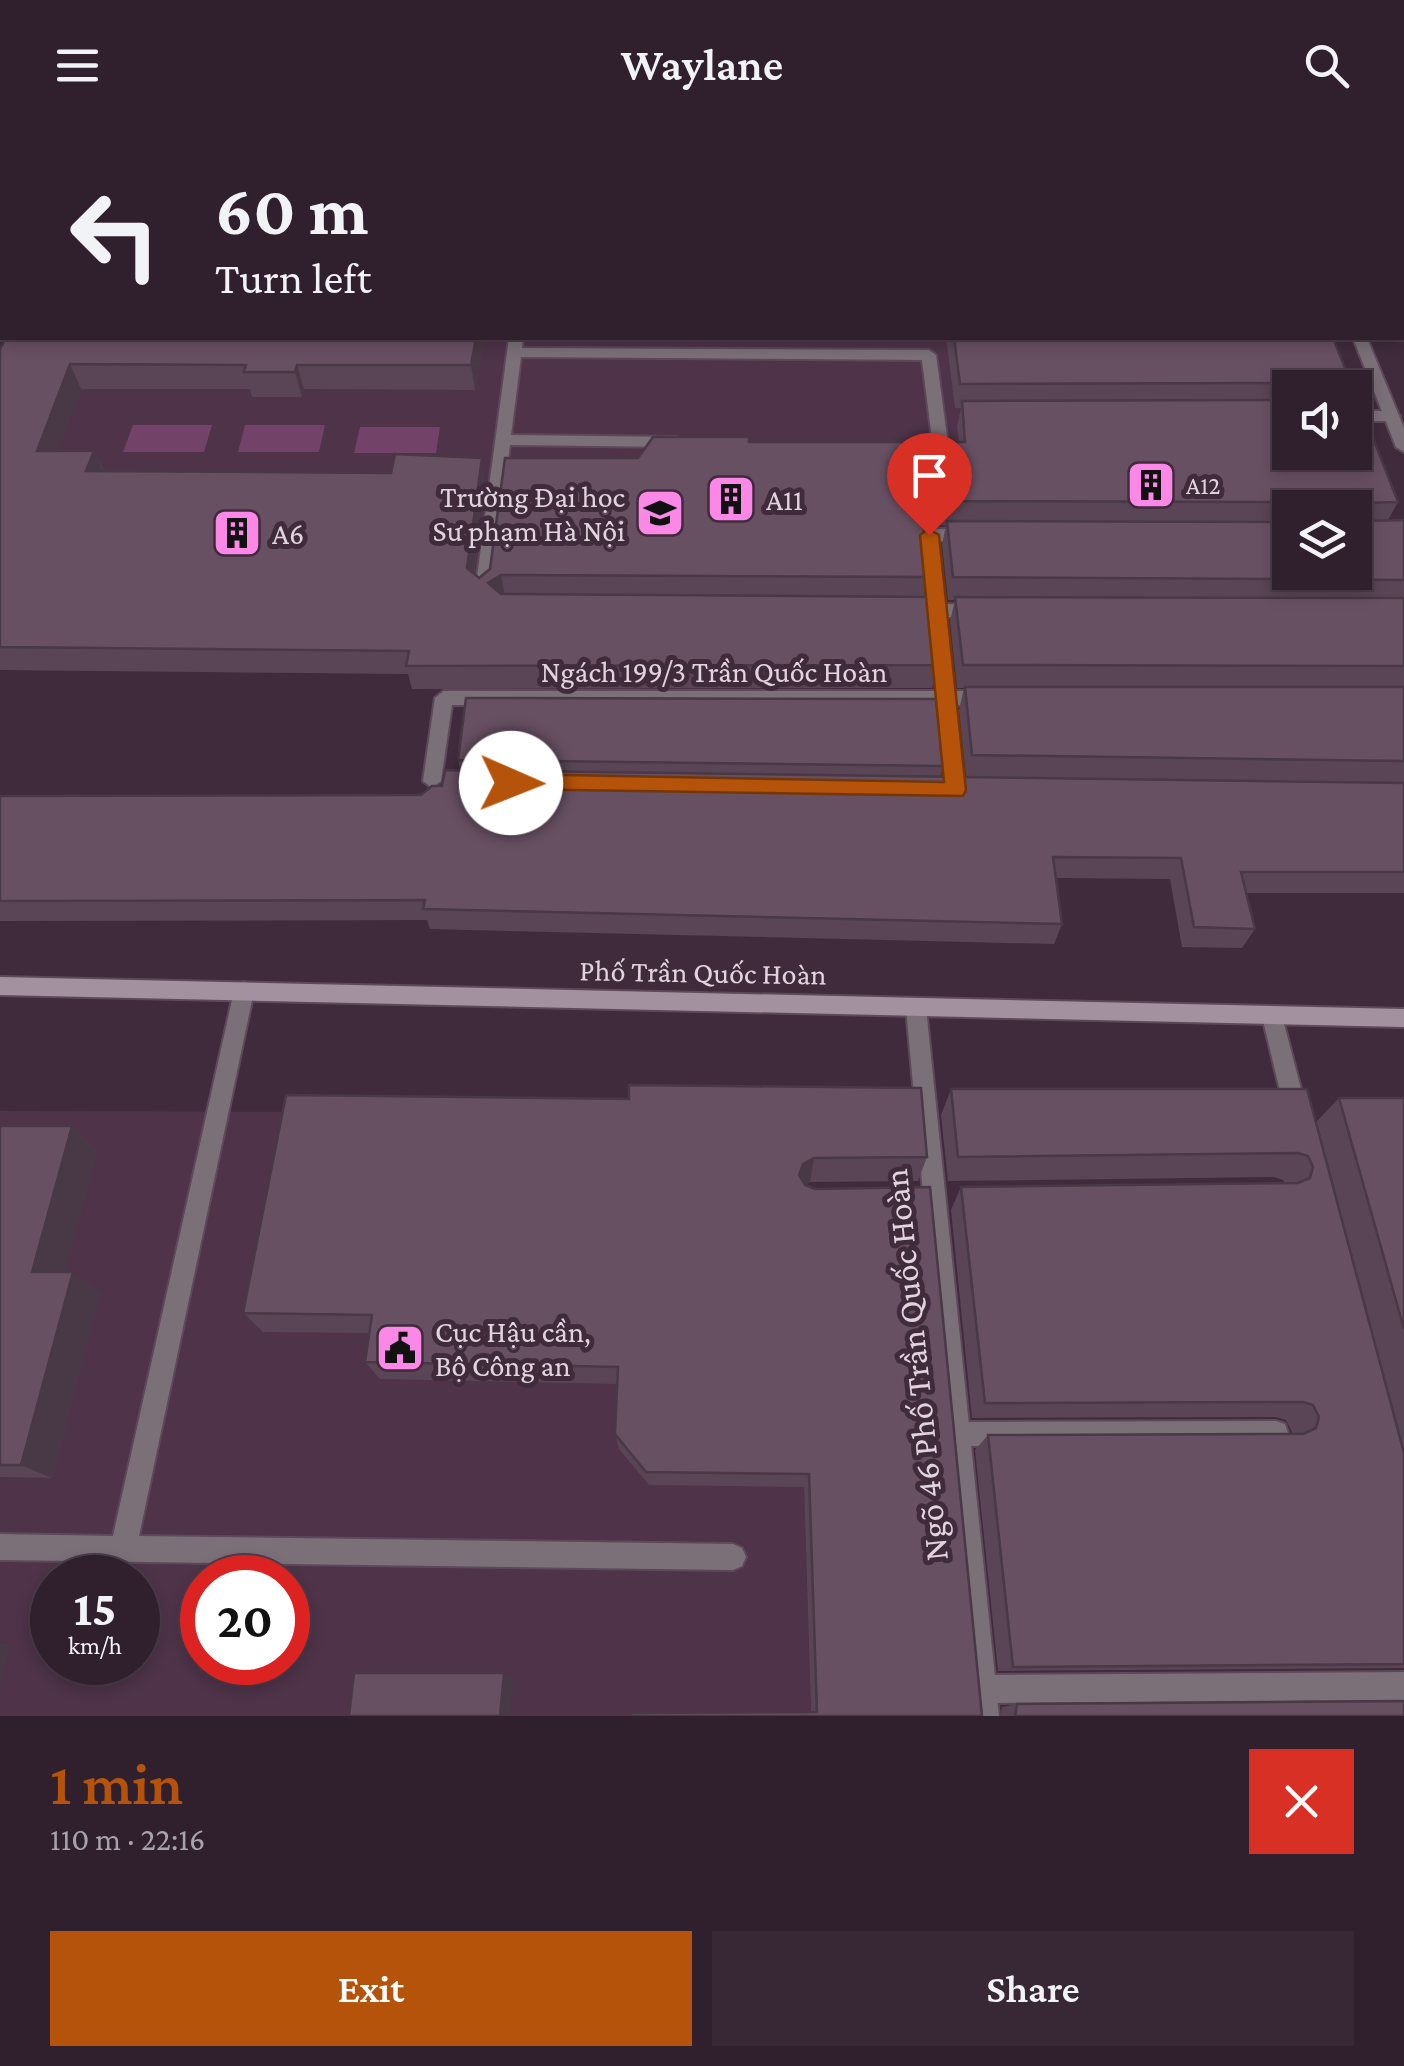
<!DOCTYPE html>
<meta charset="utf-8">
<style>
:root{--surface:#30202d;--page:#382835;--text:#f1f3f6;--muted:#a8a3aa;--line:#4b3e49;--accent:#b45309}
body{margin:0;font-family:"Crimson Pro",serif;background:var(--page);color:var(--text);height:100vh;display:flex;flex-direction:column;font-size:38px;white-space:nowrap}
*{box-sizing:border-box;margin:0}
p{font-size:32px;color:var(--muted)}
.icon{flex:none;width:55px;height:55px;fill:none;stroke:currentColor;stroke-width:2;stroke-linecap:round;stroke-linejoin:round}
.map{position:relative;height:1586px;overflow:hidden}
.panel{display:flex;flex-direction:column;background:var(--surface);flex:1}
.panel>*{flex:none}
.guide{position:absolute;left:0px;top:0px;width:1405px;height:210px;box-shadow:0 5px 15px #0003,0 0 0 2px var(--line);background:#30202d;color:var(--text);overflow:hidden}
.tools{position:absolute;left:1272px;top:240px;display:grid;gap:20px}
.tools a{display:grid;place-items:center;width:100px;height:100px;border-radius:0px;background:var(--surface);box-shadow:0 5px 15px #0003,0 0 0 2px var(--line);font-size:50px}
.speed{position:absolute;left:30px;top:1425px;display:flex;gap:20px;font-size:50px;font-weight:700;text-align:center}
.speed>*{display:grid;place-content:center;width:130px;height:130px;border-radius:50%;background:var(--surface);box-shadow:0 5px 15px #0003,0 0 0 2px var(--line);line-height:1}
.speed small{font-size:25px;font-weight:400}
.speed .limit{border:15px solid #d22;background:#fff;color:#111}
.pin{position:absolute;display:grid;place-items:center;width:85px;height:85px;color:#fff;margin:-102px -42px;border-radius:50% 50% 50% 0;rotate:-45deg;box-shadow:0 0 10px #0007}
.pin .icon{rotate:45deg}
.me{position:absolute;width:110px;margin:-55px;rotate:91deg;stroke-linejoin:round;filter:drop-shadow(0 0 8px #0008)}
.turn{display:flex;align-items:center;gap:35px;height:210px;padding:0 50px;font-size:45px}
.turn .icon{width:130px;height:130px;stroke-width:2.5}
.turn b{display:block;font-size:70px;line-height:85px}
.round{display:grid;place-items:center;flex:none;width:105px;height:105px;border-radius:0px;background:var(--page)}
.head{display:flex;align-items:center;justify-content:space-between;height:170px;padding:0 50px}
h1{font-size:60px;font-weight:600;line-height:75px;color:var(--accent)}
.action{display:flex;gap:20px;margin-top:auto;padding:20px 50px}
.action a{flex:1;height:115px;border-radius:0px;background:var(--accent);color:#fff;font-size:40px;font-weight:600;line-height:115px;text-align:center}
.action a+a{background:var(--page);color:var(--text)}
header{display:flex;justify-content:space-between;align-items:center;height:130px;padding:0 50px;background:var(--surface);font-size:45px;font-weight:600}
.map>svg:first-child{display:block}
.built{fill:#4e3349;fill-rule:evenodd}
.green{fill:#734269}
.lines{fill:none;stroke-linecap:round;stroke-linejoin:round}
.lane-casing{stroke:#5d4959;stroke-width:4}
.street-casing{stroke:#5d4959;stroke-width:4}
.secondary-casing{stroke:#5d4959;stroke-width:4}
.lane{fill:#7b7078;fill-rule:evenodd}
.street{fill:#7b7078;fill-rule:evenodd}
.secondary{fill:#a3919f;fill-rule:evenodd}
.wall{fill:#594555;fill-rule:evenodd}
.shaded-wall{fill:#493845}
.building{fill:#685063;stroke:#493845;stroke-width:2.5}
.route{fill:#b45309;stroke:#753606;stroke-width:2.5}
.labels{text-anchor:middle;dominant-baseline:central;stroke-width:10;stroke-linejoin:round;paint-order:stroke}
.far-poi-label{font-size:25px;fill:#e2d4de;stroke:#402b3c;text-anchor:start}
.poi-label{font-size:30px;fill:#e2d4de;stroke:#402b3c;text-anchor:start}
.street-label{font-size:30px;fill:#e2d4de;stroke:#402b3c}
.near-street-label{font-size:35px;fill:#e2d4de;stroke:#402b3c}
</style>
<header><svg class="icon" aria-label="menu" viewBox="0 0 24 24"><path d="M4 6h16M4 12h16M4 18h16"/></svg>Waylane<svg class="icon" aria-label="search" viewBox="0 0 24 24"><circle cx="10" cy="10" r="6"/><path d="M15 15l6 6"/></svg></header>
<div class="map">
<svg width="1404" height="1586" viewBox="0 0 1404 1586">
<rect width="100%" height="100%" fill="#402b3c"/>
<g class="built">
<path d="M 102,208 L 1313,208 L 1290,258 L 1290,322 L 1355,322 L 1355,378 L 1290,378 L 1290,399 L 889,397 L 478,475 L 467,560 L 412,559 L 414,544 L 0,540 L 0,456 Z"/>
<path d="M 0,981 L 793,983 L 811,1586 L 0,1586 ZM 52,1448 L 138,1448 L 138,1532 L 52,1532 ZM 202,1448 L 288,1448 L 288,1532 L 202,1532 Z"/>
</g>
<g class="green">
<path d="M 588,0 L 1309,0 L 1310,2 L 587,2 Z"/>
<path d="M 133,295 L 212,295 L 204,322 L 123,322 Z"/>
<path d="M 245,295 L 325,295 L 319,322 L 238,322 Z"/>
<path d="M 360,297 L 440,297 L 436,323 L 354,323 Z"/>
</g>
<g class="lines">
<g class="lane-casing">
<g id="lane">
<rect x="0" y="124" width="2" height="8"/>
<rect x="1402" y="135" width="2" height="8"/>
<rect x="1402" y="180" width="2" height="8"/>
<path d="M 509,208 L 523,208 L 522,218 L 929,220 L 936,225 L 948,314 C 940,322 916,322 908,314 L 916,309 L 932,309 L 922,230 L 521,227 L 511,305 L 677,307 L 685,312 L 677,317 L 510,315 L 491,462 L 483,468 L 475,462 Z"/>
<path d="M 1355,281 L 1392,281 L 1400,286 L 1392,291 L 1355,291 Z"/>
<path d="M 929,399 L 971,399 L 979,405 L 971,411 L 938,411 L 945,474 L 977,475 L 986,481 L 977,487 L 946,487 L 954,561 L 987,561 L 996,568 L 987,575 L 955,575 L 964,660 L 962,665 L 948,665 L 946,660 L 937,575 L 444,575 L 435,568 L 444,561 L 936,561 L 929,486 L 906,486 L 897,480 L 906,474 L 928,474 L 921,405 Z"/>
<path d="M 244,852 L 251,855 L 254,861 L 139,1406 L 733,1414 L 742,1418 L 746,1427 L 742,1436 L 733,1440 L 0,1430 L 0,1404 L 113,1406 L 234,861 L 237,855 Z"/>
<path d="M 1272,877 L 1279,879 L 1282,886 L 1307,982 L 1304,989 L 1296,992 L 1288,989 L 1285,982 L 1262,886 L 1265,879 Z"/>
<path d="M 1276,1291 L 1285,1294 L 1288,1303 L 1285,1312 L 1276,1315 L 957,1316 L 948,1313 L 945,1304 L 948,1295 L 957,1292 Z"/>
<path d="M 1404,1542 L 1404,1570 L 982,1573 L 972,1569 L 968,1559 L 972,1549 L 982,1545 Z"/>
</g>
</g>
<g class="street-casing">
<g id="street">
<path d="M 1353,208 L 1367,208 L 1404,298 L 1404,322 L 1396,317 Z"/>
<path d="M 444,561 L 453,568 L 441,651 L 432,658 L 423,651 L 435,568 Z"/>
<path d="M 916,869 L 923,872 L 926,878 L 999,1586 L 971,1586 L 906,878 L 909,872 Z"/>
</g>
</g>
<g class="secondary-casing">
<path id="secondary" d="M 0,847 L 1404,879 L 1404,897 L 0,865 Z"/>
</g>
<use href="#lane" class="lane"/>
<use href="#street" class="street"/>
<use href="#secondary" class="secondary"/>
</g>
<g class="wall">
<path d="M 0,0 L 306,0 L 305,2 L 2,2 L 2,85 L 0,85 Z"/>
<path d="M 1309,0 L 1404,0 L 1404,111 L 1402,111 L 1402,2 L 1310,2 Z"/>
<path d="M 6,208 L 484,208 L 475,260 L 304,259 L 302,267 L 252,267 L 250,259 L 81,259 L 58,321 L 94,321 L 104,341 L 486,352 L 474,444 L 479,448 L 638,328 L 749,312 L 959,312 L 957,296 L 961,278 L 955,278 L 946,208 L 1333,208 L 1353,258 L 1290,258 L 1290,322 L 1398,372 L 1388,390 L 1404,390 L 1404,763 L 1246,763 L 1255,799 L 1242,818 L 1182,817 L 1170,749 L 1056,748 L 1062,794 L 1054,814 L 430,799 L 427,790 L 0,791 L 0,666 L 421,665 L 442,656 L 460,640 L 458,630 L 943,636 L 941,646 L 966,647 L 959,580 L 964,558 L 957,558 L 950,491 L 955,470 L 948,470 L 942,415 L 946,395 L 929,395 L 923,400 L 928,447 L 924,467 L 937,535 L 932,558 L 412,559 L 408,544 L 0,540 L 0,219 ZM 1290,378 L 1355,378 L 1290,442 Z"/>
<path d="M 951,959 L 1316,992 L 1339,968 L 1404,968 L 1404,1538 L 998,1541 L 975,1320 L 988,1305 L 1291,1304 L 1292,1302 L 1286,1290 L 1276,1287 L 972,1288 L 951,1080 L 961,1057 L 1285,1054 L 1283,1050 L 1274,1047 L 948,1051 L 941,985 Z"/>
<path d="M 286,965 L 927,1027 L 918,1051 L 810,1052 L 805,1055 L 982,1586 L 811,1582 L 804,1357 L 649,1355 L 619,1319 L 615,1304 L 617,1254 L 380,1249 L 365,1232 L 369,1203 L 263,1202 L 243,1183 Z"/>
<path d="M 0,996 L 72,996 L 97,1021 L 65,1142 L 73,1142 L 100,1163 L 52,1348 L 0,1347 Z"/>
<path d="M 1017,1574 L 1404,1586 L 1000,1586 L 1002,1577 Z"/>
</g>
<g class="shaded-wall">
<path d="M 292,0 L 306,0 L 305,2 L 291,2 Z"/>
<rect x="459" y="0" width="18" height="2"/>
<path d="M 476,208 L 484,208 L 475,260 L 471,235 Z"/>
<path d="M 70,234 L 81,259 L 50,345 L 37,321 Z"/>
<path d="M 297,235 L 304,259 L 302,267 L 295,242 Z"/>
<path d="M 94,321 L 105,345 L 86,341 Z"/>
<path d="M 482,328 L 486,352 L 471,462 L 467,438 Z"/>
<path d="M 933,371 L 929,395 L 917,405 L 922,381 Z"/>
<path d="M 501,445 L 505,468 L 488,453 Z"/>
<path d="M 72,996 L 97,1021 L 60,1162 L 32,1142 Z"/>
<path d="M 814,1028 L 810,1052 L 798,1058 L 803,1034 Z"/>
<path d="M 73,1142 L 100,1163 L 52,1348 L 21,1335 Z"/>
<path d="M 0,1512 L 11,1514 L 0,1559 Z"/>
<path d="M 504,1543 L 513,1547 L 511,1586 L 500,1586 Z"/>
</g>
<g class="building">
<path d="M 0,0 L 292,0 L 291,2 L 2,2 L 2,61 L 0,61 Z"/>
<path d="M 414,0 L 459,0 L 459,2 L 413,2 Z"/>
<path d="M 1343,0 L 1404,0 L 1404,69 L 1402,69 L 1402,2 L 1344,2 Z"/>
<path d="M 6,208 L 476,208 L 471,235 L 297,235 L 295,242 L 244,242 L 246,235 L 70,234 L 37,321 L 94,321 L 86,341 L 391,343 L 395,324 L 482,328 L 467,438 L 479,448 L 490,439 L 505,328 L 638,328 L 653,307 L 749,307 L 749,312 L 965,312 L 962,271 L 1290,270 L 1290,322 L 1355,322 L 1355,262 L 1398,372 L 1365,373 L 1365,391 L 1404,390 L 1404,450 L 953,447 L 947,391 L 1290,392 L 1290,442 L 1355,442 L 1355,378 L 1305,378 L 1302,372 L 933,371 L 922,381 L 928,447 L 501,445 L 488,453 L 501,464 L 930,467 L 937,535 L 406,536 L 409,521 L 0,517 L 0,219 Z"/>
<path d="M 954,208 L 1333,208 L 1353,258 L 1304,258 L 1301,253 L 960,254 Z"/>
<path d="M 955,467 L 1404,468 L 1404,536 L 963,535 Z"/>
<path d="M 965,557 L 1404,557 L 1404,631 L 972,625 Z"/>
<path d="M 466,568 L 936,569 L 943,636 L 458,630 Z"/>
<path d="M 445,640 L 1404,653 L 1404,742 L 1241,742 L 1255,799 L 1194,797 L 1181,728 L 1053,727 L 1062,794 L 423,779 L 425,770 L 0,771 L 0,666 L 421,665 L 432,656 L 442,656 Z"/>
<path d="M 629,955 L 921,958 L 927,1027 L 814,1028 L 803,1034 L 799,1045 L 805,1055 L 815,1059 L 930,1057 L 982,1586 L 631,1586 L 631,1583 L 817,1582 L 809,1344 L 646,1342 L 615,1304 L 618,1237 L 365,1232 L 372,1185 L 243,1183 L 286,965 L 629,969 Z"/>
<path d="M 951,959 L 1307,959 L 1404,1323 L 1404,1534 L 1013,1537 L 988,1305 L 1303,1304 L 1316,1298 L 1319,1287 L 1313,1275 L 1303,1272 L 985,1273 L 961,1057 L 1298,1053 L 1310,1048 L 1313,1037 L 1308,1026 L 1298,1023 L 958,1027 Z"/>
<path d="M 1339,968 L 1404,968 L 1404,1199 Z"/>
<path d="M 0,996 L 72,996 L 32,1142 L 73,1142 L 21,1335 L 0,1335 Z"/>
<path d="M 354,1543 L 504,1543 L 500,1586 L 349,1586 Z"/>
<path d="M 1404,1571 L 1404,1586 L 1015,1586 L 1017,1574 Z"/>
</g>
<path class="route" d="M 929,399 L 939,405 L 966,660 L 963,666 L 503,659 L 500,653 L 511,644 L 944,652 L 920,405 Z"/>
<defs>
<g id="building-square" transform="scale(2.5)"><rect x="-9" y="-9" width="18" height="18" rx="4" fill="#fb87e6" stroke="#402b3c"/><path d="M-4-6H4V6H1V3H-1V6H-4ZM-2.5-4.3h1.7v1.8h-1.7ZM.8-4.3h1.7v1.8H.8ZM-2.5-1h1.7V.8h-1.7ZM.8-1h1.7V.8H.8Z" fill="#111"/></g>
<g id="university-square" transform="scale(2.5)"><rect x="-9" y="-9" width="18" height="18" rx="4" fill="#fb87e6" stroke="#402b3c"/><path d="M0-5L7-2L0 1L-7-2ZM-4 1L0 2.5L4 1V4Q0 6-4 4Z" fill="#111"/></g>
<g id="civic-square" transform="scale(2.5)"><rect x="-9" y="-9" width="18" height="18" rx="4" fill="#fb87e6" stroke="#402b3c"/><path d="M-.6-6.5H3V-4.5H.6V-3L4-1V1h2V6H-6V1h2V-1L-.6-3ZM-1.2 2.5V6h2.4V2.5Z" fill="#111"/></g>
</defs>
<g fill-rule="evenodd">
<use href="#building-square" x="1151" y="355"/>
<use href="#building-square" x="731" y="369"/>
<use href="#university-square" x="660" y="383"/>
<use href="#building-square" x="237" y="403"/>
<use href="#civic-square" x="400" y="1218"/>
</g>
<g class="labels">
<g class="far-poi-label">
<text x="1186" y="355">A12</text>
</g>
<g class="poi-label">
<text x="625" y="366" text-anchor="end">Trường Đại học<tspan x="625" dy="34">Sư phạm Hà Nội</tspan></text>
<text x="766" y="369">A11</text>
<text x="272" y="403">A6</text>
<text x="435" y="1201">Cục Hậu cần,<tspan x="435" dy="34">Bộ Công an</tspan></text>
</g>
<g class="street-label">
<text x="714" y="541">Ngách 199/3 Trần Quốc Hoàn</text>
<text transform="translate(703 842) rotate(1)">Phố Trần Quốc Hoàn</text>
</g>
<g class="near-street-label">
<text transform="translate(916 1235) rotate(-96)">Ngõ 46 Phố Trần Quốc Hoàn</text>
</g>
</g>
</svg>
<div class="tools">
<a><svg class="icon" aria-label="sound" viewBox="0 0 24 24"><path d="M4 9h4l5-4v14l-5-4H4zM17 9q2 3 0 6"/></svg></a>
<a><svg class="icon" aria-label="layers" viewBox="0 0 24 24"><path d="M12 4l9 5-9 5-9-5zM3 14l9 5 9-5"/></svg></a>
</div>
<div class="speed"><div>15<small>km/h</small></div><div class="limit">20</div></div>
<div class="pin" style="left:929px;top:405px;background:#d93025"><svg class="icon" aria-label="arrive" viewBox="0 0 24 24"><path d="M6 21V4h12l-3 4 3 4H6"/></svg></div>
<svg class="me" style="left:511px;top:653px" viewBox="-20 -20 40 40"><circle r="19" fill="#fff"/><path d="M0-13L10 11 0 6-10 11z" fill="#b45309"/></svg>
<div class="guide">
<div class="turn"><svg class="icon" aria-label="left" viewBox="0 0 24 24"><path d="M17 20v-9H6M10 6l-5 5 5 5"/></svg><div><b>60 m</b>Turn left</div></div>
</div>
</div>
<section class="panel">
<div class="head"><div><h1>1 min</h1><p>110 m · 22:16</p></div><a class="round" style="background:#d93025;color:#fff"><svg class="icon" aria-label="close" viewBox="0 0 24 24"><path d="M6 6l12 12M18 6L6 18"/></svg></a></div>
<div class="action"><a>Exit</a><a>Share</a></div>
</section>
